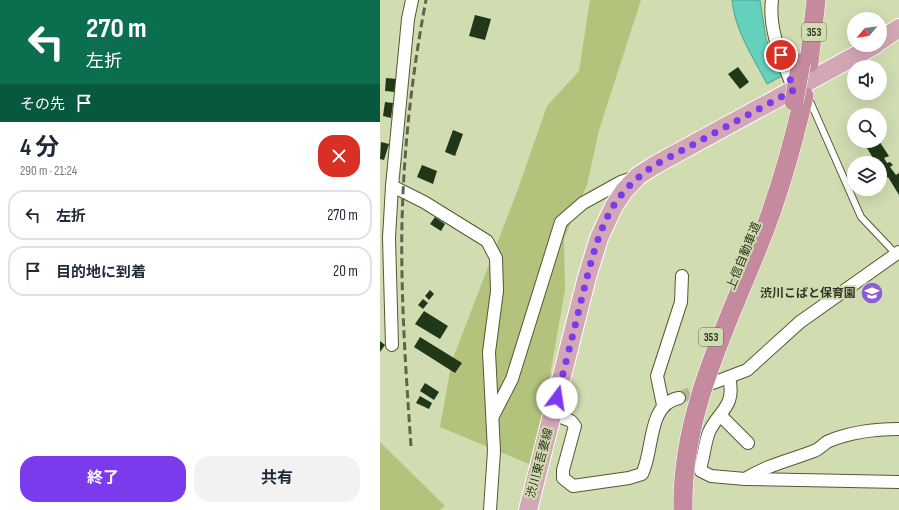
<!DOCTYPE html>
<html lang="ja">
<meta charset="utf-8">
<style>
:root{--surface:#fff;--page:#f2f2f3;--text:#1f2937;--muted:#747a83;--line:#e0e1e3;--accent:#7c3aed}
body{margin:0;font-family:"Sofia Sans Condensed","Noto Sans JP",sans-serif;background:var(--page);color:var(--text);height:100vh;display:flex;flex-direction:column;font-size:15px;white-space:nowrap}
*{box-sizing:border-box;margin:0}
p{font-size:13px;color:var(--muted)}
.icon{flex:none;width:22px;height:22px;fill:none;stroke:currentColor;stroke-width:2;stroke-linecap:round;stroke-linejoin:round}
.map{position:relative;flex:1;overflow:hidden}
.drawer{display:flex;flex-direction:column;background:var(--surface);width:380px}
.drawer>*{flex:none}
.guide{background:#0b6e4f;color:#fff;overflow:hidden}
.needle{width:26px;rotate:242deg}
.tools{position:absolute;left:467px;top:12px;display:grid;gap:8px}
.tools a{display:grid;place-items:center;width:40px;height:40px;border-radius:50%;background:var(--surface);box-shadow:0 4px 16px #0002;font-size:20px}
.pin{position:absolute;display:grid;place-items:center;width:34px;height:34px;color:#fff;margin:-17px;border:2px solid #fff;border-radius:50%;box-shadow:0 1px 4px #0007}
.me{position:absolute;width:44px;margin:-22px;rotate:14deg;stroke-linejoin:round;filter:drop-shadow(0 0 3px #0008)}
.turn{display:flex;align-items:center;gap:14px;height:84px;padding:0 20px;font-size:18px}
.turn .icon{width:52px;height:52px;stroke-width:2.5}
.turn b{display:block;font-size:28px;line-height:34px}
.then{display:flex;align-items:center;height:38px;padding:0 20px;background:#0003;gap:8px;font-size:15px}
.round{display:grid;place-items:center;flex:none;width:42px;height:42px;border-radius:16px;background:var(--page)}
.head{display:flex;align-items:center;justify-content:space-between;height:68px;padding:0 20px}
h1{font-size:24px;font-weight:700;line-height:30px}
.button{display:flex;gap:8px;margin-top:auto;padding:8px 20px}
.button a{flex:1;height:46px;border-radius:16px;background:var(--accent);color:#fff;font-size:16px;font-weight:700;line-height:46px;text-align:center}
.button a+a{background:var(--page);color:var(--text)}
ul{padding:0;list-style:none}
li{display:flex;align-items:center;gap:12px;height:50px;margin:0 8px 6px;padding:0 12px;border:2px solid var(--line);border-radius:16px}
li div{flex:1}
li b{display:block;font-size:15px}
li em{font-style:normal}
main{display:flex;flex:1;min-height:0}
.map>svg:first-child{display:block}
.green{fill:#b3c37c}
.water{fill:#65d0bb;stroke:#55a18d}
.building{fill:#203719}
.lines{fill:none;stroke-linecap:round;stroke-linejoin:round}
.minor-tunnel{stroke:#b1ba95;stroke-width:12;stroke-dasharray:12 6;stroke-linecap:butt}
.service-casing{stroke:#525a33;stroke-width:8}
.minor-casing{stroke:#525a33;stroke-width:14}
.primary-casing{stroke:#fff;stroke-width:20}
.trunk-casing{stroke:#fff;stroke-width:20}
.service{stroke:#fff;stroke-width:6}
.minor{stroke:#fff;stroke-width:12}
.primary{stroke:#d4a7b6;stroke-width:18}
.trunk{stroke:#c68a9e;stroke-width:19}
.rail{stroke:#5f654c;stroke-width:3;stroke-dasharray:8 4;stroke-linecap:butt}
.trunk-bridge-casing{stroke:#fff;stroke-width:20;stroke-linecap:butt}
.trunk-bridge{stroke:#c68a9e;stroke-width:19}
.route{stroke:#7c3aed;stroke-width:7;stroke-dasharray:0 12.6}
.labels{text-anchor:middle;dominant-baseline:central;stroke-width:4;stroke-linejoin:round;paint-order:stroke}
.shield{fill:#d1dcb1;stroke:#60664e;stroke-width:1}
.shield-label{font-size:11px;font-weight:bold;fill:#303423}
.street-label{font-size:12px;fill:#303423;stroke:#d1dcb1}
.poi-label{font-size:12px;font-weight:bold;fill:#303423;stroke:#d1dcb1;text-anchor:end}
</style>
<main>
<section class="drawer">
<div class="guide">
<div class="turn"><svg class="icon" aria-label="left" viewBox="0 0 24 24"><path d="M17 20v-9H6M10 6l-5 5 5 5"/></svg><div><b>270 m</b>左折</div></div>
<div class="then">その先<svg class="icon" aria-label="arrive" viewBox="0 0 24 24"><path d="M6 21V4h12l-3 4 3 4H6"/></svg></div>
</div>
<div class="head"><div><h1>4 分</h1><p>290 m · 21:24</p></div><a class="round" style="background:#d93025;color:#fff"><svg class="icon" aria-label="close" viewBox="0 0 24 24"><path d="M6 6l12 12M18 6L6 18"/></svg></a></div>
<ul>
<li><svg class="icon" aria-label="left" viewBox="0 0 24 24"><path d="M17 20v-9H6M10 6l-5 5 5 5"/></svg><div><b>左折</b></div><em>270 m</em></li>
<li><svg class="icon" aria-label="arrive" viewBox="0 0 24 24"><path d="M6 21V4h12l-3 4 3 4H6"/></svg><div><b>目的地に到着</b></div><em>20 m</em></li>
</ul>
<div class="button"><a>終了</a><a>共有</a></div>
</section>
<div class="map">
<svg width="519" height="510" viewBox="0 0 519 510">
<rect width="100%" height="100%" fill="#d1dcb1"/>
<g class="green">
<path d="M 210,0 L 261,0 L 219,130 L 207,185 L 184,239 L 185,290 L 154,466 L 60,427 L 72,361 L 138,189 L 167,106 L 199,71 Z"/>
<path d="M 0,442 L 65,506 L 60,510 L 0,510 Z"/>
</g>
<path class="water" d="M 352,0 L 380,0 L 386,39 L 402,76 L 387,84 C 373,57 355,31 352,0 Z"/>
<g class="building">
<path d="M 95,15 L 111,19 L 105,40 L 89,36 Z"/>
<path d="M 358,67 L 369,82 L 360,89 L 348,74 Z"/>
<path d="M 6,78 L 17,79 L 15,92 L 5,91 Z"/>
<path d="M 5,102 L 13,103 L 11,118 L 3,116 Z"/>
<path d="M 73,130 L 83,134 L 75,156 L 65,152 Z"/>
<path d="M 499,141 L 509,156 L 504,158 L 507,163 L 510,162 L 513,165 L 510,167 L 516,175 L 519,173 L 519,195 L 508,177 L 502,181 L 500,177 L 500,163 L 496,163 L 487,148 Z"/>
<path d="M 1,142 L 9,144 L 4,160 L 0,159 Z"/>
<path d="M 42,165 L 57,171 L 53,184 L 37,177 Z"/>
<path d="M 55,217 L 65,224 L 61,231 L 50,224 Z"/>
<path d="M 50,290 L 54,294 L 49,300 L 45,296 Z"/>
<path d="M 43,299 L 48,303 L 43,309 L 38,305 Z"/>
<path d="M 44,311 L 68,326 L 60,339 L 35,324 Z"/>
<path d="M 40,337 L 82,363 L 75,373 L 34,347 Z"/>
<path d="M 0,341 L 5,345 L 0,352 Z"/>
<path d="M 45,383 L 59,392 L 54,400 L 40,391 Z"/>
<path d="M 40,396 L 52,403 L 49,409 L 36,403 Z"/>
</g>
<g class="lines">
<path class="minor-tunnel" d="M 299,398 L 326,386"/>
<g class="service-casing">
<path id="service" d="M 429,99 L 481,217 L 516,254"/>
</g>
<g class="minor-casing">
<g id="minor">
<path d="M 392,0 C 388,31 403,61 414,90"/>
<path d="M 12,186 L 44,202 L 107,241 L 116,258 L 117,291 L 109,352 L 114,451 L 110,510"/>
<path d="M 12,345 L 9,238 L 12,186 L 28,19 L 32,0"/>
<path d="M 349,377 C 356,407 340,409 329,432 C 325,442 324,455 321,465 L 321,471 L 331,476 L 365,479 L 519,482"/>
<path d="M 333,383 L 367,370 L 420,322 L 519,252"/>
<path d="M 283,405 L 277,376 L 301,302 L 302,276"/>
<path d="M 173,414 L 191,421 L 195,426 L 183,470 L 183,478 L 193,486 L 249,478 L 262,474 C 274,451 267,404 299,398"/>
<path d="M 113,416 L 132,379 L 181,222 L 203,203 L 241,182 L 253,178"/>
<path d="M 341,416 L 368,443"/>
<path d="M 365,479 C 387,465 411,460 434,451 C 440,449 444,443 449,441 C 471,432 496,429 519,429"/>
</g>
</g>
<g class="primary-casing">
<g id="primary">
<path d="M 500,41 L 519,28"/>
<path d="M 148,510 L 207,277 L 219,238 L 234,206 L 244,191 L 258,176 L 275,165 L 495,45"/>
</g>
</g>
<g class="trunk-casing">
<g id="trunk">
<path d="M 429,63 L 436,0"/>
<path d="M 303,510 C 301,416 344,332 378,247 C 398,198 412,148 424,96"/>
</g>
</g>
<use href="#service" class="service"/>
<use href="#minor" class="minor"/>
<use href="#primary" class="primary"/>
<use href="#trunk" class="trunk"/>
<path class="rail" d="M 31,446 C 27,389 23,331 22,274 C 20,183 29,89 46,0"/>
<g class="trunk-bridge-casing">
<path id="trunk-bridge" d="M 414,101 L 421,63"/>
</g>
<use href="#trunk-bridge" class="trunk-bridge"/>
</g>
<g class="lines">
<path class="route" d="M 177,398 C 185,365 194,331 202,297 C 210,267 217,232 234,205 C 245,188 259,176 275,165 L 414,90 L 401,55"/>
</g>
<defs>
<g id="school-disc" transform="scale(1.15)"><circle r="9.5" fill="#8c5dd6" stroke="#d1dcb1"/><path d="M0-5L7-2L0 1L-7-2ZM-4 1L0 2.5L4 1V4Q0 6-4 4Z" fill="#fff"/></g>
</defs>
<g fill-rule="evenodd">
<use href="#school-disc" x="492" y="293"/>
</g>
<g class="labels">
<g class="shield">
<rect x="422" y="23" width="24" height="18" rx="3"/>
<rect x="319" y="328" width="24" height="18" rx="3"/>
</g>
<g class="shield-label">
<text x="434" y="32">353</text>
<text x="331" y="337">353</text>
</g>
<g class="street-label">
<text transform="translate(364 256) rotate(-68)">上信自動車道</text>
<text transform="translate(160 463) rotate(-75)">渋川東吾妻線</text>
</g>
<g class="poi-label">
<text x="476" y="293">渋川こばと保育園</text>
</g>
</g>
</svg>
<div class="tools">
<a><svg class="needle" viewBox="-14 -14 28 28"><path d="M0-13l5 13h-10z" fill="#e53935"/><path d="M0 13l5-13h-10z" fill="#747a83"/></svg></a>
<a><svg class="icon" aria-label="sound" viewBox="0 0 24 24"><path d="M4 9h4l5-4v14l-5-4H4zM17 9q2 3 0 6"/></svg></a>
<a><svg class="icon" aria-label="search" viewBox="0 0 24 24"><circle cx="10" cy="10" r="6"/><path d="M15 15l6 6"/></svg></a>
<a><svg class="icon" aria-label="layers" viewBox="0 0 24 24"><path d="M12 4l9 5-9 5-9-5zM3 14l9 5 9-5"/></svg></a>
</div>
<div class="pin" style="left:401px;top:55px;background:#d93025"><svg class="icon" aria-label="arrive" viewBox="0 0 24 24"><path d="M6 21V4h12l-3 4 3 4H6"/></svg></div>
<svg class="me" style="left:177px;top:398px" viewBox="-20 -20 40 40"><circle r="19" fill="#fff"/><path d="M0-13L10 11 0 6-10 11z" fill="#7c3aed"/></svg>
</div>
</main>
